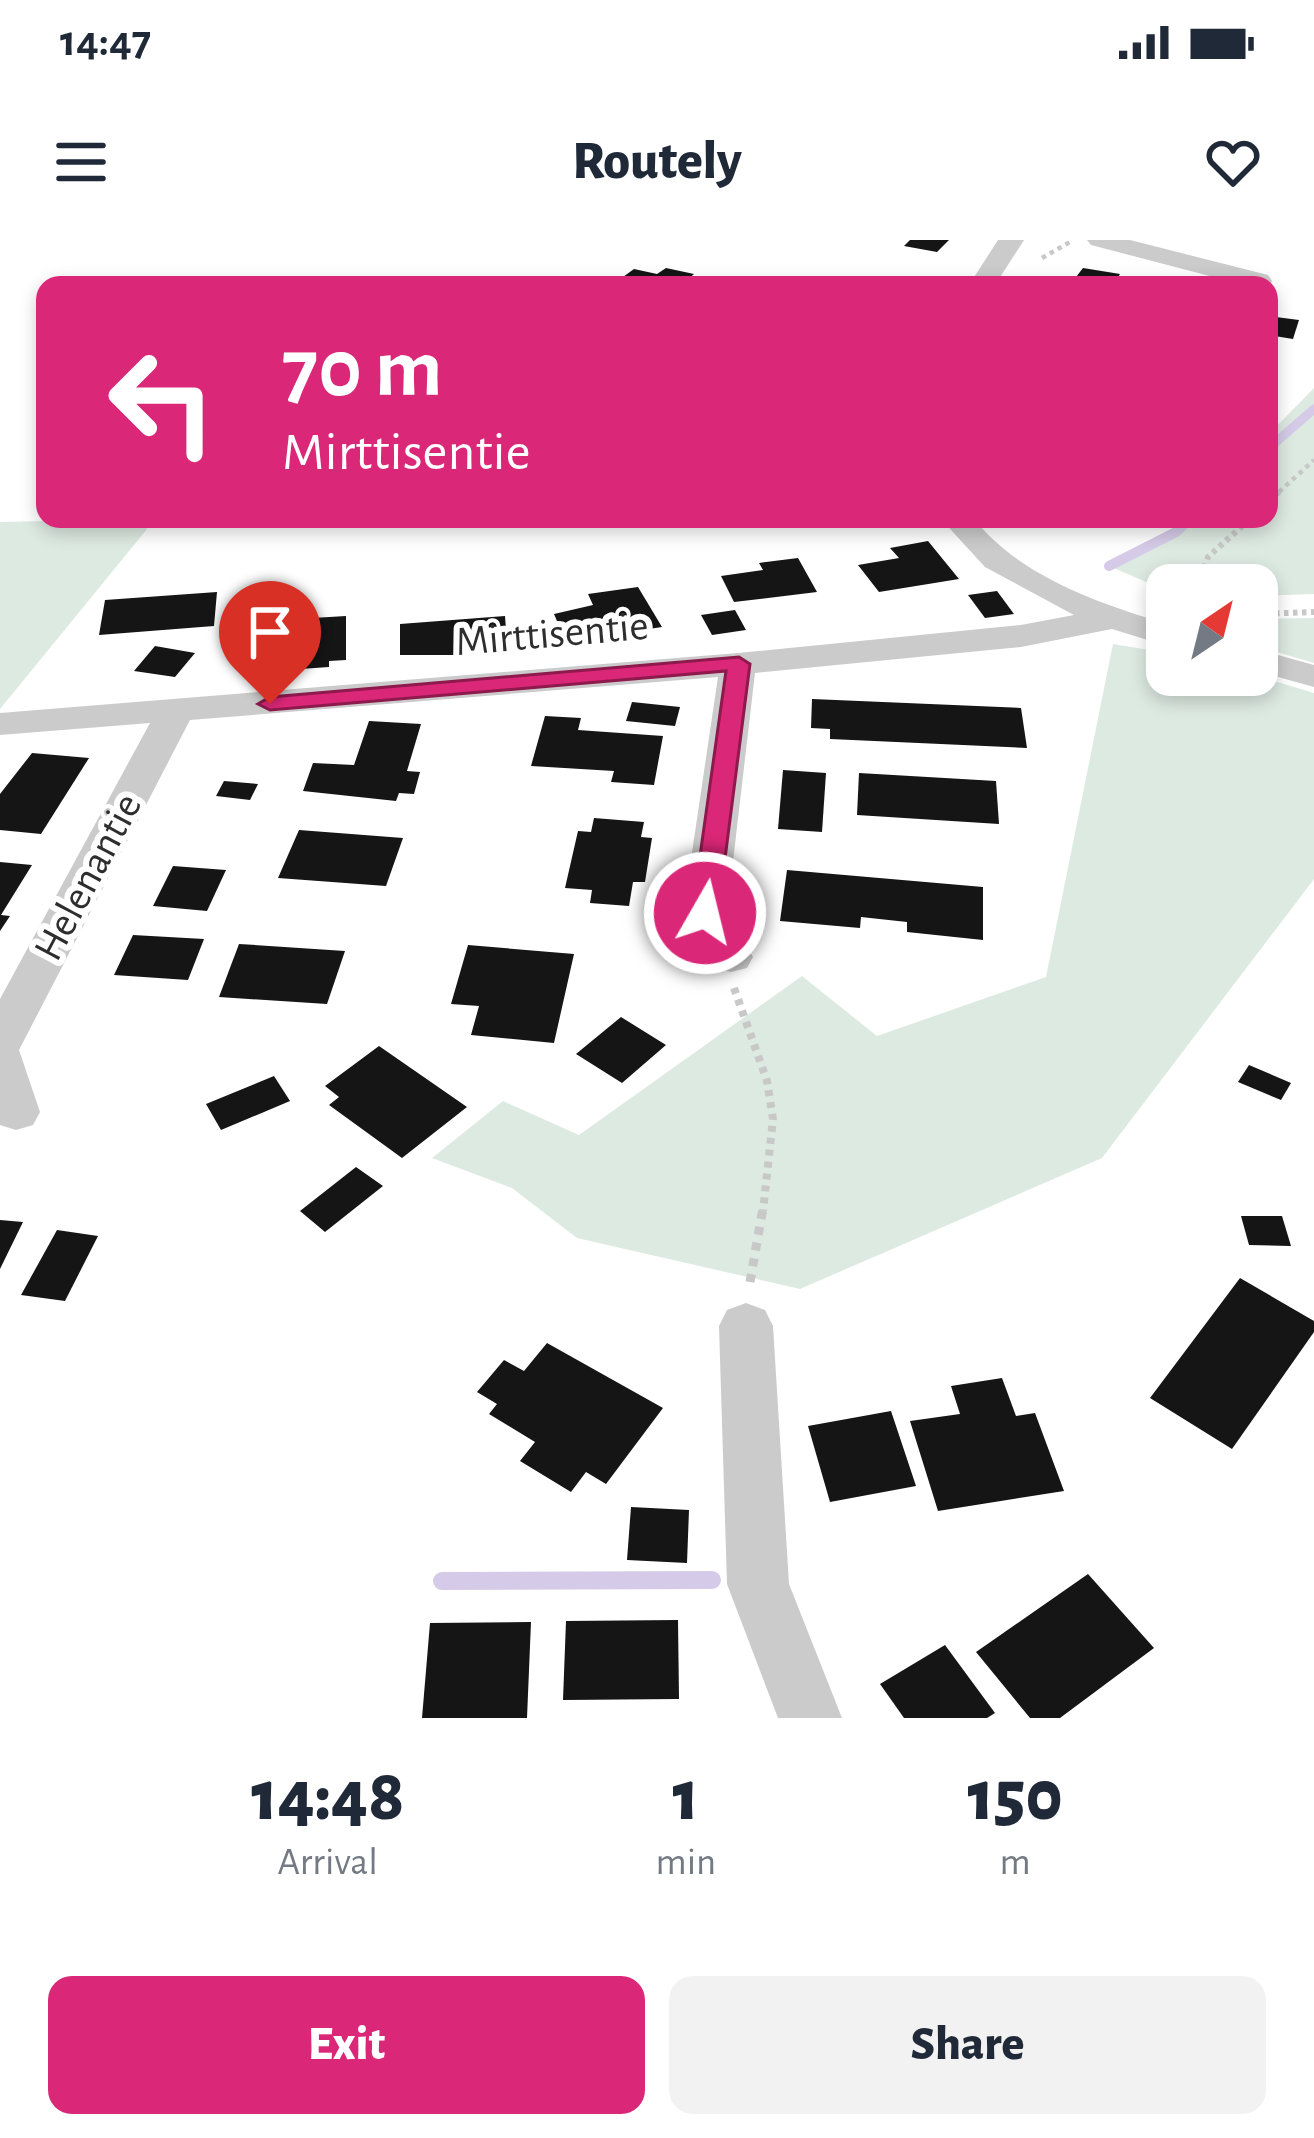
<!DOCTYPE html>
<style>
:root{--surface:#fff;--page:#f2f2f3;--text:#1f2937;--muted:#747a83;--accent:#db2777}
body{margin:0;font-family:"Alegreya Sans",sans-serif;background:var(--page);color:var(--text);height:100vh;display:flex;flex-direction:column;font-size:45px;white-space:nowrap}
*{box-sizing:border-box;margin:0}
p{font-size:39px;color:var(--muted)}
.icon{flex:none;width:66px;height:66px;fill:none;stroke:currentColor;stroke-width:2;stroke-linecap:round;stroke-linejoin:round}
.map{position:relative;height:1478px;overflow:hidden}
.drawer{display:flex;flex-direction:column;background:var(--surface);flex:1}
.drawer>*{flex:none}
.guide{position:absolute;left:36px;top:36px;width:1242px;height:252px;border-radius:24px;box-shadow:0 6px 18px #0003;background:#db2777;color:#fff;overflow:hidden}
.needle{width:78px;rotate:35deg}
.fabs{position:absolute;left:1146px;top:324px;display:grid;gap:24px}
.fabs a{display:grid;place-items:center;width:132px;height:132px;border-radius:24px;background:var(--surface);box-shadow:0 6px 18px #0003;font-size:60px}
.pin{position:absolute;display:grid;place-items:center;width:102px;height:102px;color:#fff;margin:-123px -51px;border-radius:50% 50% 50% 0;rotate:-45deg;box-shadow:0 0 12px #0007}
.pin .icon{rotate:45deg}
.me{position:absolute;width:132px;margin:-66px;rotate:8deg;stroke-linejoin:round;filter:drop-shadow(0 0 9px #0008)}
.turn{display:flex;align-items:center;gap:42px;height:252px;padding:0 48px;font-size:54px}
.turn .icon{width:156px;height:156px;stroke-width:2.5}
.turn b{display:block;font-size:84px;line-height:102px}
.eta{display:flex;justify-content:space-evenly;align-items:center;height:204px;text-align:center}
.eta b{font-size:72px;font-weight:800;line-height:84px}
.cta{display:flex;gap:24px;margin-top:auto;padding:24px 48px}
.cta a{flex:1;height:138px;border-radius:24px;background:var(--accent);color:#fff;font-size:48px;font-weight:800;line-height:138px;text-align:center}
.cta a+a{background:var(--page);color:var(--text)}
.status{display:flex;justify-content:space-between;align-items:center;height:84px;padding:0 60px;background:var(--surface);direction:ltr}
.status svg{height:33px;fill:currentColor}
header{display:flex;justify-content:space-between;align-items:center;height:156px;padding:0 48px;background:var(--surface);font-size:54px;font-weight:800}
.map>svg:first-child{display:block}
.green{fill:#ddeae2}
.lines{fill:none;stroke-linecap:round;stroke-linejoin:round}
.stream-far2{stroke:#d5cbe8;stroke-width:9}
.stream-far1{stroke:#d5cbe8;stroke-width:10}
.stream{stroke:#d5cbe8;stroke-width:18}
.building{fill:#151515}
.path-far3{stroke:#c8c8c8;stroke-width:4.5;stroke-dasharray:4.5 4.5;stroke-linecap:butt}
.path-far2{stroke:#c8c8c8;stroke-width:6;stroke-dasharray:4.5 4.5;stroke-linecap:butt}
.path-far1{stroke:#c8c8c8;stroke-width:8;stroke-dasharray:6 6;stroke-linecap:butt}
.path{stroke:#c8c8c8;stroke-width:9;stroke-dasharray:8 8;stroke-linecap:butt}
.minor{fill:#cbcbcb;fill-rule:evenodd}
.route{fill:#db2777;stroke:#8e194d;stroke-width:3}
.labels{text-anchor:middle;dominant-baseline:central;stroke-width:12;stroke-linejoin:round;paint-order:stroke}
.street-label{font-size:42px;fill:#2e2e2e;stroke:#fff}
</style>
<div class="status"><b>14:47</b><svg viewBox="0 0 49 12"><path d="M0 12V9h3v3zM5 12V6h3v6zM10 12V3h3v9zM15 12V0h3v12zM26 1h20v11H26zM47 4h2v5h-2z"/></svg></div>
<header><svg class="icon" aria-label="menu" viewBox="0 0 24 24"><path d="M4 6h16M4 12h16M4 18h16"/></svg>Routely<svg class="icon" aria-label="heart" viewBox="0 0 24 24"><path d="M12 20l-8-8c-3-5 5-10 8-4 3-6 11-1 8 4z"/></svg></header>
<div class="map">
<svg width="1314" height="1478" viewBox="0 0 1314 1478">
<rect width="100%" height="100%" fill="#fff"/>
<g class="green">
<path d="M 1314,148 L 1314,354 L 1257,356 L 1257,345 L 1167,345 L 1167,351 L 1109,326 L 1176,292 L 1188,279 L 1269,279 L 1269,194 Z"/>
<path d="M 136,279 L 147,289 L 0,469 L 0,282 Z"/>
<path d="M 1314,378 L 1314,423 L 1257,406 L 1257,379 Z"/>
<path d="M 1113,404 L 1167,413 L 1167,435 L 1254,435 L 1314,453 L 1314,639 L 1102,918 L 800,1049 L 577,998 L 512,948 L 432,918 L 503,861 L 579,895 L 802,736 L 877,796 L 1046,737 Z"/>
</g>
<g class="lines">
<path class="stream-far2" d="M 1269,208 L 1314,169"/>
<path class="stream-far1" d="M 1109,326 L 1176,292 L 1190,279"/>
<path class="stream" d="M 442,1341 L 712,1340"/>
</g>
<g class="building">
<path d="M 910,0 L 949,0 L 937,12 L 904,6 Z"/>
<path d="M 666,28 L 694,34 L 686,41 L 692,42 L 612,45 L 634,29 L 657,34 Z"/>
<path d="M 1083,28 L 1120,34 L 1113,45 L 1073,41 Z"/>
<path d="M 1269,76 L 1299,80 L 1293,99 L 1269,95 Z"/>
<path d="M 928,301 L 959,339 L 879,352 L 858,325 L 899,318 L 890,308 Z"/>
<path d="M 798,318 L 817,352 L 734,362 L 721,336 L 763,330 L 759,323 Z"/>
<path d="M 638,347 L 662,387 L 642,390 L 645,396 L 568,407 L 554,374 L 593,365 L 588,354 Z"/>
<path d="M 997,351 L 1014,374 L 985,378 L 968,355 Z"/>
<path d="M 217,352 L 214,386 L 99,395 L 105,360 Z"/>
<path d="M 735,370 L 746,390 L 712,395 L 701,375 Z"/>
<path d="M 346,376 L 346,420 L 329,421 L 329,427 L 245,433 L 248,397 L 295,390 L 296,379 Z"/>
<path d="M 505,376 L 507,403 L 488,404 L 489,409 L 470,411 L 470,415 L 400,415 L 400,384 Z"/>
<path d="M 155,406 L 195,413 L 175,437 L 134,431 Z"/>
<path d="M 812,459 L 1021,468 L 1027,508 L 830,499 L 830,489 L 811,488 Z"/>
<path d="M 632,462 L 680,467 L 675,486 L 626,481 Z"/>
<path d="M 545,476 L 581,478 L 578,490 L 663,496 L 654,545 L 611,542 L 614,531 L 531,526 Z"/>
<path d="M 369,481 L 421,484 L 407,531 L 420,532 L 414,554 L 399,553 L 396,561 L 303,551 L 313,523 L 354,525 Z"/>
<path d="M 32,513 L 89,518 L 41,594 L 0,590 L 0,554 Z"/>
<path d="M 783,530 L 826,533 L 822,592 L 778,589 Z"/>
<path d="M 859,533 L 996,541 L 999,584 L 857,575 Z"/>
<path d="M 224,541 L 258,544 L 250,560 L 216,556 Z"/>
<path d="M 594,578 L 644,582 L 641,597 L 652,598 L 645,642 L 633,642 L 629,666 L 590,663 L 592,650 L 565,648 L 578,591 L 591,592 Z"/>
<path d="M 299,590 L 403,598 L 386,646 L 278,638 Z"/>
<path d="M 0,622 L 32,625 L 1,675 L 10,676 L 0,691 Z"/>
<path d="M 173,626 L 226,630 L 207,671 L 153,666 Z"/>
<path d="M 787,630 L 983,647 L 983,700 L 907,692 L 907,682 L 861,677 L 860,688 L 780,681 Z"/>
<path d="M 133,695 L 204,699 L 188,740 L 114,735 Z"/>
<path d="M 239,704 L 345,711 L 327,764 L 219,757 Z"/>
<path d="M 468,705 L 574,714 L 554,803 L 471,795 L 479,766 L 451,764 Z"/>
<path d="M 621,777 L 666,805 L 622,843 L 576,814 Z"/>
<path d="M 379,806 L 467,867 L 402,918 L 329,865 L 339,857 L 325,846 Z"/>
<path d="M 1249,825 L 1291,843 L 1281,860 L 1238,842 Z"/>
<path d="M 274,836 L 290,861 L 221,890 L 206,864 Z"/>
<path d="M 356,927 L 383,946 L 325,992 L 300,971 Z"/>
<path d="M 1241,976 L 1282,976 L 1291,1006 L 1249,1005 Z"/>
<path d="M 0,980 L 23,982 L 0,1029 Z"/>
<path d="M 57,990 L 98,996 L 65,1061 L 21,1055 Z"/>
<path d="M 1240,1038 L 1314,1081 L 1314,1092 L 1232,1209 L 1150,1158 Z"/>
<path d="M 547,1103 L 663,1168 L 606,1244 L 586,1232 L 571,1252 L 520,1221 L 535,1202 L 489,1174 L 497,1164 L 477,1152 L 504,1120 L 524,1131 Z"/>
<path d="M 1002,1138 L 1016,1176 L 1035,1173 L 1064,1251 L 938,1271 L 910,1181 L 960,1174 L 951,1146 Z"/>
<path d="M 891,1171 L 916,1246 L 830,1262 L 808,1186 Z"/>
<path d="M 631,1267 L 689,1270 L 687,1323 L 627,1320 Z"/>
<path d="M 1088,1334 L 1154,1408 L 1060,1478 L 1030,1478 L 976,1412 Z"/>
<path d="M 678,1380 L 679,1459 L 563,1460 L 566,1381 Z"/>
<path d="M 531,1382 L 527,1478 L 422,1478 L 430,1383 Z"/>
<path d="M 945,1405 L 995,1473 L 987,1478 L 904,1478 L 880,1444 Z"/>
</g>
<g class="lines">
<g class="path-far3">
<path d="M 1042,18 L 1070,2"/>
<path d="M 1279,252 L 1314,220"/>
</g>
<g class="path-far2">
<path d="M 1269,261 L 1282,249"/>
<path d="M 1198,345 L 1208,317 L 1250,279"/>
<path d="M 1257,374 L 1314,372"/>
</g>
<path class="path-far1" d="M 734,748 L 767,841 L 773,879 L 763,971"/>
<path class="path" d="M 750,1042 L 763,968"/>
<g class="minor">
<path d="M 998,0 L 1024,0 L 995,45 L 969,45 Z"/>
<path d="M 1087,0 L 1130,0 L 1268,35 L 1272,41 L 1269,46 L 1244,45 L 1091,5 Z"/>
<path d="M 941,279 L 974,279 C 1021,337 1098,363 1167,384 L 1167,406 L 1112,389 L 1021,407 L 755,433 L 727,673 L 753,717 L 747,728 L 731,732 L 715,728 L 683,673 L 718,437 L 190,480 L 19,810 L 40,872 L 33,885 L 16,890 L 0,885 L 0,759 L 150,483 L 0,495 L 0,473 L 738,413 L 1021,385 L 1074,375 L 985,327 Z"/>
<path d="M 1257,409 L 1314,425 L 1314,447 L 1257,431 Z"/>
<path d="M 746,1063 L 765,1070 L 773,1086 L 789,1344 L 842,1478 L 778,1478 L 727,1344 L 719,1086 L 727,1070 Z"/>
</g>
</g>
<path class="route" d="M 739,417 L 750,424 L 718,673 L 705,682 L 692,673 L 726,431 L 270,470 L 258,464 L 270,457 Z"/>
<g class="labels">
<g class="street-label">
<text transform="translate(552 394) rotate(-5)">Mirttisentie</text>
<text transform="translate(88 637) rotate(-62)">Helenantie</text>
</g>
</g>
</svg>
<div class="fabs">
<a><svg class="needle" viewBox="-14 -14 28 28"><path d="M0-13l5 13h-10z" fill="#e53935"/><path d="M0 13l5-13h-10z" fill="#747a83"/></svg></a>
</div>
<div class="pin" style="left:270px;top:464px;background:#d93025"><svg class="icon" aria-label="arrive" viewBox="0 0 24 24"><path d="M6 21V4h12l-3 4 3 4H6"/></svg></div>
<svg class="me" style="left:705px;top:673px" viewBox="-20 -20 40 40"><circle r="17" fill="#db2777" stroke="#fff" stroke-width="3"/><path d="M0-11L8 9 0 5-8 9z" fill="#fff"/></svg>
<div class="guide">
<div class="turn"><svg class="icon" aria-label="left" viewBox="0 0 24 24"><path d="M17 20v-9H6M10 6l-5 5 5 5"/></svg><div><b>70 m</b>Mirttisentie</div></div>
</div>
</div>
<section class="drawer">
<div class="eta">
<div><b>14:48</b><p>Arrival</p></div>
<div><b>1</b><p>min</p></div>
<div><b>150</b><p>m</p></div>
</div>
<div class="cta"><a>Exit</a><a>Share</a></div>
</section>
